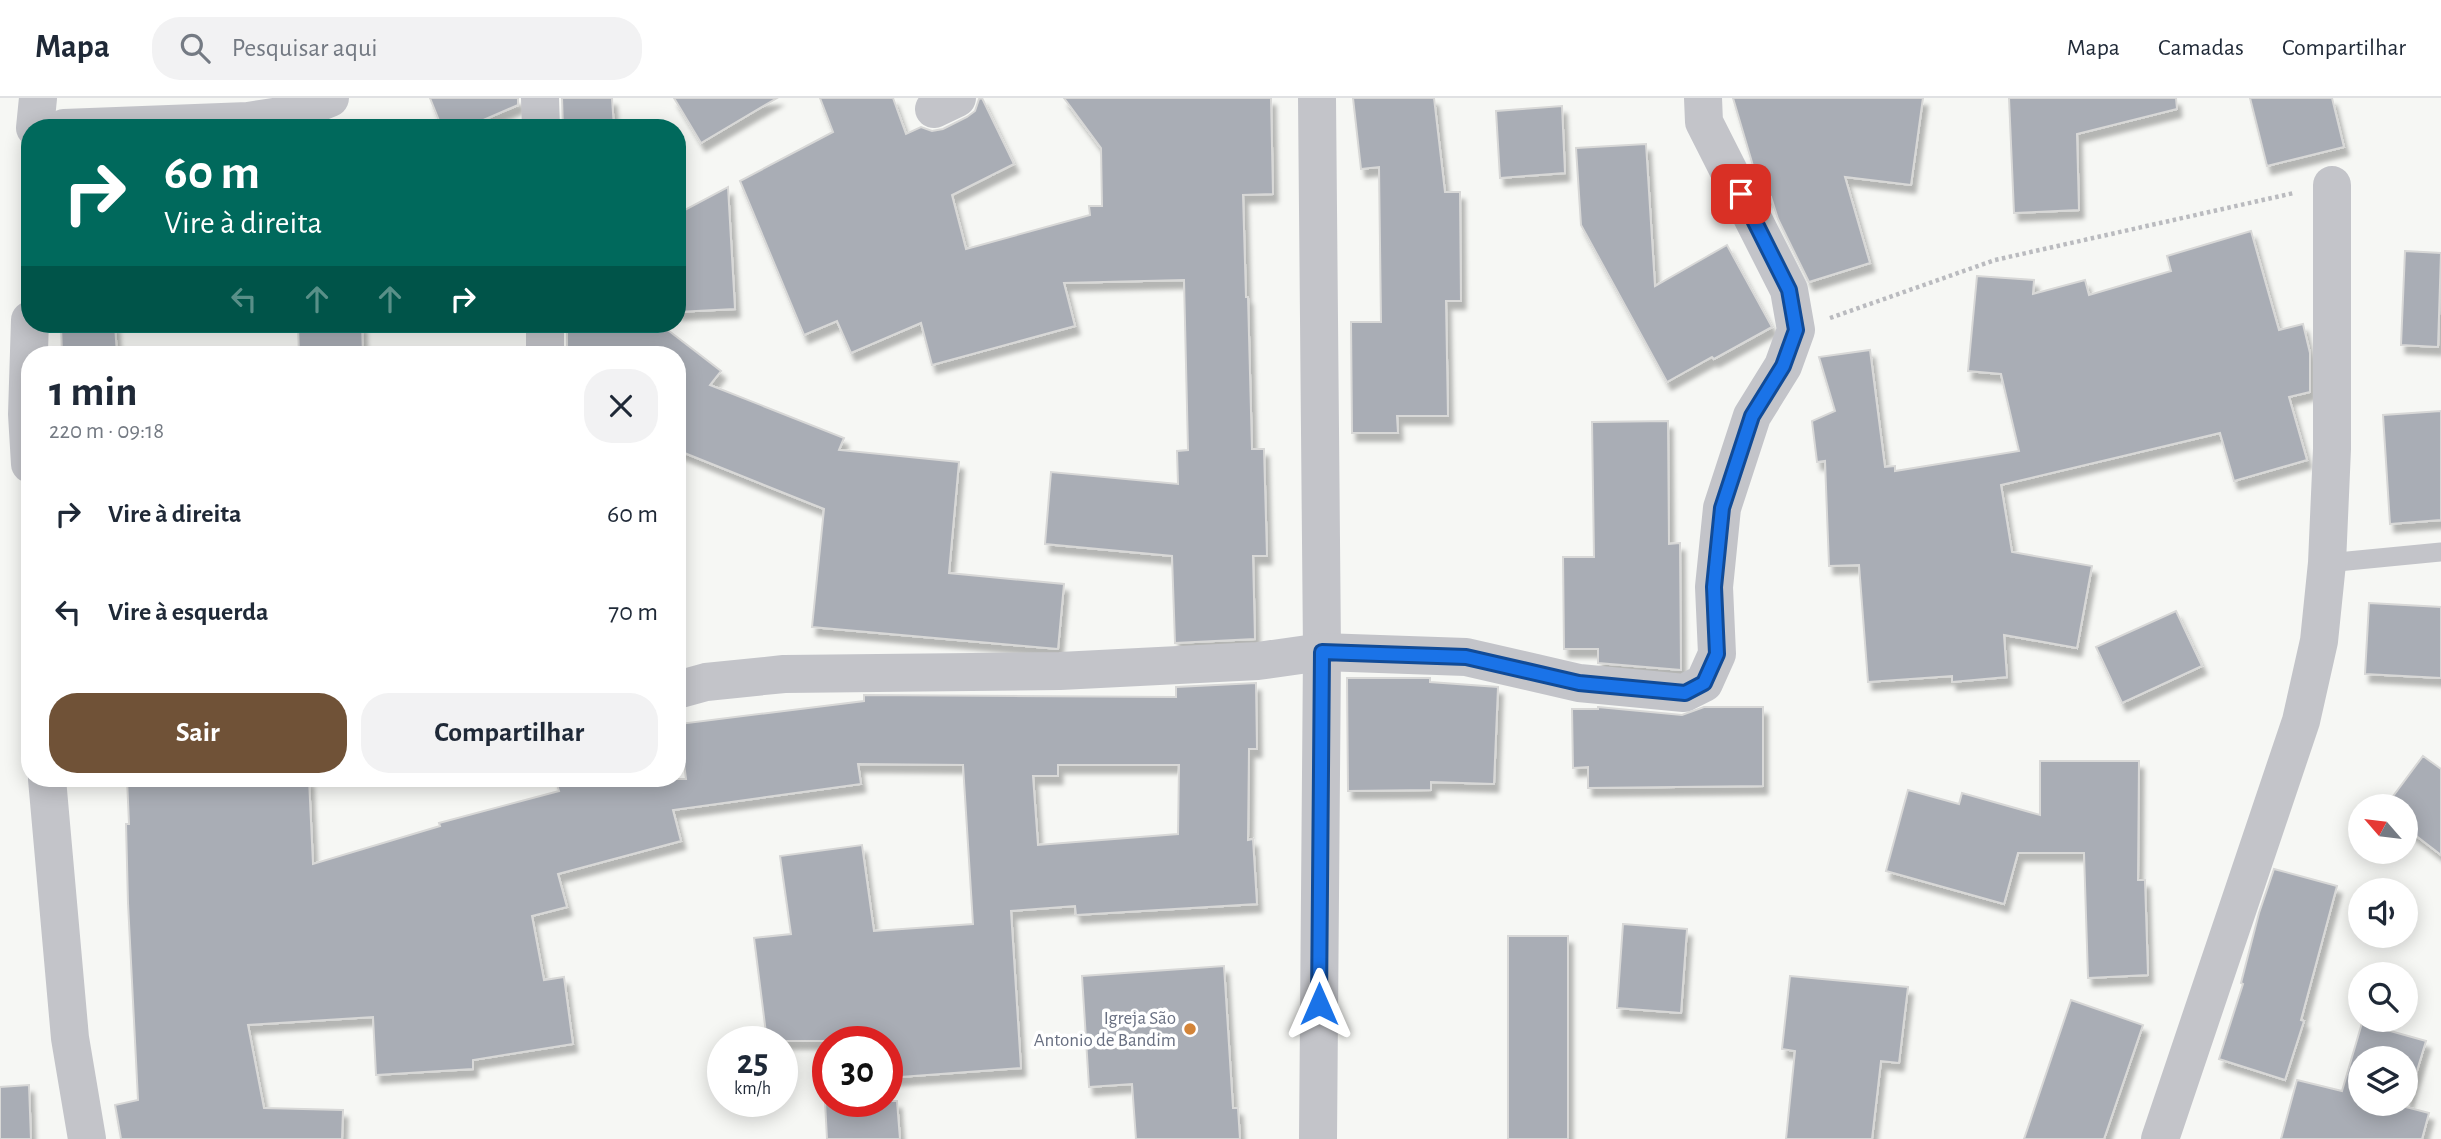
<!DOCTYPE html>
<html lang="pt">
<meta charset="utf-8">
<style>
:root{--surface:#fff;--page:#f2f2f3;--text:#1f2937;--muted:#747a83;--line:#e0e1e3;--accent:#705237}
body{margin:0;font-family:"Alegreya Sans",sans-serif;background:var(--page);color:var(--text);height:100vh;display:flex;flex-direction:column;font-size:26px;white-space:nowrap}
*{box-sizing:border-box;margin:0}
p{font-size:23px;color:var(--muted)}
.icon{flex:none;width:38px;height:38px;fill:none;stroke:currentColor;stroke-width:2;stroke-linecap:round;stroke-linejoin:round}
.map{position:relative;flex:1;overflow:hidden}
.details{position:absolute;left:21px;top:248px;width:665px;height:441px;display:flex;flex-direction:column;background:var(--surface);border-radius:28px;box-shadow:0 4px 18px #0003}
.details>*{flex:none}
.hud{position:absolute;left:21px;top:21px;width:665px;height:214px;border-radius:28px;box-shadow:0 4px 18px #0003;background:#00695c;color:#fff;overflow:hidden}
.needle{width:46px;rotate:298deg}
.controls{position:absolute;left:2348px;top:696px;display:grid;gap:14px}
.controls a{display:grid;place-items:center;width:70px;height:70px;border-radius:50%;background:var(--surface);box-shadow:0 4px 18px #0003;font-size:35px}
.speed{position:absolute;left:707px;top:928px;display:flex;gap:14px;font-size:35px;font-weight:700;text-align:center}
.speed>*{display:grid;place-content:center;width:91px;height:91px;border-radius:50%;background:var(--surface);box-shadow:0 4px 18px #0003;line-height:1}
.speed small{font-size:18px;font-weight:400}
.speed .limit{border:10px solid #d22;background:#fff;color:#111}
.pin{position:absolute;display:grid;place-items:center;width:60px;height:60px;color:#fff;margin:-30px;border-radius:14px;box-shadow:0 4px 10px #0006}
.me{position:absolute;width:77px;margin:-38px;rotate:0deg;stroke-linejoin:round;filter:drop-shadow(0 0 5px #0008)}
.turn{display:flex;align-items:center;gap:24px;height:147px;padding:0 28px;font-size:32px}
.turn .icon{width:91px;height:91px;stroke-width:2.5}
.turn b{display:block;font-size:49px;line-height:60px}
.lanes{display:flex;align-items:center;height:66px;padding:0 28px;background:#0003;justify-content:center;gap:35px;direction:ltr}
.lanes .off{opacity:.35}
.round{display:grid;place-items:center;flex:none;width:74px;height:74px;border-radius:28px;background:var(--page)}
.head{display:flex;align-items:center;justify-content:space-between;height:119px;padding:0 28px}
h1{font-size:42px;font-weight:700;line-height:52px}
.action{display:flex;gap:14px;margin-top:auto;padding:14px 28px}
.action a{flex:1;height:80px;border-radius:28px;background:var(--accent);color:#fff;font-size:28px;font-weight:700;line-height:80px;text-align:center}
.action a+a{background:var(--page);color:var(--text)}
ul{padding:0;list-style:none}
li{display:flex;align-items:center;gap:21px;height:98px;padding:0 28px}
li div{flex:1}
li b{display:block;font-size:26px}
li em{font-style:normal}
header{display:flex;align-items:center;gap:42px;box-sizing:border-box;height:98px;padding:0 35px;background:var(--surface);border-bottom:2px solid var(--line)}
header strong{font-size:33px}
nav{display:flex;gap:38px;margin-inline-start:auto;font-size:24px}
.search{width:490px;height:63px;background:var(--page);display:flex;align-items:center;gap:18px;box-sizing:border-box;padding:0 24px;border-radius:28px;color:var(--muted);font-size:26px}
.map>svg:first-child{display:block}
.building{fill:#a9adb5;stroke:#d8d8d7;stroke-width:2;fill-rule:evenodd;filter:url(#shadow)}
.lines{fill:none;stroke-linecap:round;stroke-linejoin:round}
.path{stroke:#babbbf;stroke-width:4.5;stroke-dasharray:3.5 3.5;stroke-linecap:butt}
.service{stroke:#c3c4c9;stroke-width:19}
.minor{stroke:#c3c4c9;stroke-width:38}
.route-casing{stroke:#114b97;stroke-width:18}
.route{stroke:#1a73e8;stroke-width:12}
.poi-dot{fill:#d38438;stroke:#fff;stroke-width:2.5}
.labels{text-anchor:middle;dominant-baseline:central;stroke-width:7;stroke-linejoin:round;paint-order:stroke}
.poi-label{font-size:19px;fill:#697082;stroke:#fff;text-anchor:end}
</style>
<header>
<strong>Mapa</strong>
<div class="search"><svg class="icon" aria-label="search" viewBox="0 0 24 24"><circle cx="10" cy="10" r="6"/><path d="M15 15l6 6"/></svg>Pesquisar aqui</div>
<nav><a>Mapa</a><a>Camadas</a><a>Compartilhar</a></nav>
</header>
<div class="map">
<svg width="2441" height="1041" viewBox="0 0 2441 1041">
<defs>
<filter id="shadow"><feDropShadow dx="4.5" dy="8" stdDeviation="2" flood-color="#0004"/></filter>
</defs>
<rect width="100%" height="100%" fill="#f6f7f4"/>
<g class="building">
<path d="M 430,0 L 518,0 L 518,7 L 465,30 L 442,30 Z"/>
<path d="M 562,0 L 612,0 L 614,30 L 563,30 Z"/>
<path d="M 674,0 L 777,0 L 701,45 Z"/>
<path d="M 820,0 L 893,0 L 906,36 L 921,29 L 932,33 L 943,31 L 967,19 L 975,13 L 979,1 L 982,0 L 1014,66 L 952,97 L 966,151 L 1090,117 L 1089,108 L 1102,108 L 1101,50 L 1064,0 L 1271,0 L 1273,96 L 1243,97 L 1246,199 L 1248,199 L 1252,351 L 1264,351 L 1267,458 L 1253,458 L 1255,541 L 1175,545 L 1172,458 L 1045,446 L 1051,374 L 1178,386 L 1177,353 L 1188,352 L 1184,182 L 1064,185 L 1075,228 L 932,267 L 921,225 L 851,255 L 837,223 L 804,237 L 740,83 L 833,34 Z"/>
<path d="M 1353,0 L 1434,0 L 1445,94 L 1460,94 L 1461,203 L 1446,203 L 1448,318 L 1397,318 L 1398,335 L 1352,335 L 1351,224 L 1381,224 L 1379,69 L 1361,71 Z"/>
<path d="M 1733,0 L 1923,0 L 1911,87 L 1845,79 L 1870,165 L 1809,184 L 1778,121 L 1771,99 L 1767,100 L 1756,78 Z"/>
<path d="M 2009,0 L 2176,0 L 2177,11 L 2077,36 L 2079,112 L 2014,115 Z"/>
<path d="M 2250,0 L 2332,0 L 2344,49 L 2267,68 Z"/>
<path d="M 1562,8 L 1565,75 L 1500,80 L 1496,13 Z"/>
<path d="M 1646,46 L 1655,188 L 1727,147 L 1772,229 L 1714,261 L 1712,259 L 1667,284 L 1581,127 L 1576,50 Z"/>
<path d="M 728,89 L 735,211 L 677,214 L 677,116 Z"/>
<path d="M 2251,133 L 2279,232 L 2303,226 L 2310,255 L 2310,294 L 2289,299 L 2307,362 L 2234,383 L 2220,335 L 2001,387 L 2012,454 L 2092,468 L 2077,550 L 2004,537 L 2007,579 L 1952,584 L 1952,578 L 1868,584 L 1859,467 L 1829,468 L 1825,363 L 1817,364 L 1812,323 L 1835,313 L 1819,259 L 1870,252 L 1885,369 L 1895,368 L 1895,373 L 2019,353 L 2001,276 L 1968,273 L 1977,178 L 2034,182 L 2033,196 L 2085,182 L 2089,197 L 2171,173 L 2167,158 Z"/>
<path d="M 2405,153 L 2441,155 L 2438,249 L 2401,247 Z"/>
<path d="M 61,226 L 115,226 L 117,257 L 62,257 Z"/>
<path d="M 362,226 L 363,257 L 299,257 L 298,227 Z"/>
<path d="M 567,226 L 660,226 L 721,273 L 710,287 L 844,340 L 839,352 L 959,364 L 949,475 L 1064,486 L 1058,551 L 812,529 L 824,411 L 677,352 L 677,257 L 567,257 Z"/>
<path d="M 2441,313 L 2441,422 L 2390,426 L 2383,317 Z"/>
<path d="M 1668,323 L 1669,446 L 1680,445 L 1681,572 L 1598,565 L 1598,551 L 1564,551 L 1563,459 L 1594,459 L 1592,324 Z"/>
<path d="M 2369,505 L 2441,509 L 2441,580 L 2365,576 Z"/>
<path d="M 2176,513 L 2202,568 L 2122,605 L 2096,549 Z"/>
<path d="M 1347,580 L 1430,580 L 1430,584 L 1498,589 L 1494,686 L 1431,684 L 1431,692 L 1348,693 Z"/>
<path d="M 1256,585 L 1257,651 L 1249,651 L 1248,742 L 1253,741 L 1257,806 L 1076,817 L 1075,808 L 1011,813 L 1021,970 L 887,980 L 887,943 L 767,943 L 754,840 L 791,836 L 780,758 L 862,747 L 874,833 L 973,826 L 963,667 L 858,666 L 861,686 L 673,712 L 681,743 L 558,776 L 567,809 L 532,818 L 544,882 L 564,879 L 573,946 L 473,962 L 473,971 L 376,977 L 373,919 L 248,927 L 264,1010 L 343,1012 L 342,1041 L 121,1041 L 115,1007 L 138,1002 L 128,805 L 126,726 L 129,726 L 127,681 L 309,681 L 313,766 L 440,728 L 439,725 L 559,693 L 555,681 L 686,681 L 679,626 L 864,603 L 864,597 L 1176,599 L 1176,589 ZM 1058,667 L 1179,667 L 1178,736 L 1038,747 L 1033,678 L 1058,678 Z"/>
<path d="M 1598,609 L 1682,617 L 1704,609 L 1763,609 L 1763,688 L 1588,690 L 1588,669 L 1573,670 L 1572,611 L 1598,611 Z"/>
<path d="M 2423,658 L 2441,671 L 2441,757 L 2406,730 L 2406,709 L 2385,709 Z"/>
<path d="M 2040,663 L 2139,663 L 2138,782 L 2145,782 L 2148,877 L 2088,880 L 2084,755 L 2018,755 L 2004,806 L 1886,773 L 1908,692 L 1959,706 L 1962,695 L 2040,717 Z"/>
<path d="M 2274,771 L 2337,788 L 2301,922 L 2304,923 L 2285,982 L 2219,961 L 2243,886 L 2241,885 L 2259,815 Z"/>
<path d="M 1623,826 L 1687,831 L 1681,915 L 1617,910 Z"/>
<rect x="1508" y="838" width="60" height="203"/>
<path d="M 1224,868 L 1233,1010 L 1238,1010 L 1240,1041 L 1136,1041 L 1132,986 L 1089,989 L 1082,878 Z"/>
<path d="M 1790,878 L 1908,889 L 1899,965 L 1881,963 L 1872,1041 L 1786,1041 L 1795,953 L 1782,951 Z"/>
<path d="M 2071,902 L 2143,927 L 2104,1041 L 2024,1041 Z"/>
<path d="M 2362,925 L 2426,943 L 2406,1009 L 2429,1015 L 2422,1041 L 2281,1041 L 2297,982 L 2342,993 ZM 2361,961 L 2406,961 L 2406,1006 L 2361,1006 Z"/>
<path d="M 29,987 L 31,1041 L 0,1041 L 0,989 Z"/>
<path d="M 825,1003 L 897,1003 L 900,1041 L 827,1041 Z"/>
</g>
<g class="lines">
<path class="path" d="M 1830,220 L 1995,162 L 2294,95"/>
<path class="service" d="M 2327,465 L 2441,454"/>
<g class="minor">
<path d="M 540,0 L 541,30"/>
<path d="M 1317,0 L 1322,554 L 1318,1041"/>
<path d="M 934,11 L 957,0"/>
<path d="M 35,30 L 38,0"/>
<path d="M 64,30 L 248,23 L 287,17 L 330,0"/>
<path d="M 30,222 L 27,316 L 30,366"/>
<path d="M 545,226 L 545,257"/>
<path d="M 677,592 L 706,584 L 784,576 L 1060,573 L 1258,563 L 1322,554 L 1466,559 L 1579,585 L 1684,595 L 1704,585 L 1717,556 L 1714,489 L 1722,410 L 1752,318 L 1783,268 L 1796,232 L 1789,192 L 1704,24 L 1703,0"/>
<path d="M 47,681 L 70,940 L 87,1041"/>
<path d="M 2160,1041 L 2301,623 L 2319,543 L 2327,465 L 2332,351 L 2332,87"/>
</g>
</g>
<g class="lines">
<g class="route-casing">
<path id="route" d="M 1319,906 L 1322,554 L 1466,559 L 1579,585 L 1685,595 L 1704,585 L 1717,556 L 1714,489 L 1722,410 L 1752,318 L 1783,268 L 1796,232 L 1789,192 L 1741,96"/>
</g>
<use href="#route" class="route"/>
</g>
<circle class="poi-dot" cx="1190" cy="931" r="7"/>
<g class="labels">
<g class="poi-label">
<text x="1176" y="920">Igreja São<tspan x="1176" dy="22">Antonio de Bandim</tspan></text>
</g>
</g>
</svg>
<div class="controls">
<a><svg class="needle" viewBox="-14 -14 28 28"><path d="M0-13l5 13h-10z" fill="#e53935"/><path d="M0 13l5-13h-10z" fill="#747a83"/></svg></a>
<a><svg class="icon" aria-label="sound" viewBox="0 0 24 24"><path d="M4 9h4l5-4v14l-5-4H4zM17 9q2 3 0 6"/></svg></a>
<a><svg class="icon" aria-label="search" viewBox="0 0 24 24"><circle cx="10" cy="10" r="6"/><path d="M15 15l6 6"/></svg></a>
<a><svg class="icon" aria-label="layers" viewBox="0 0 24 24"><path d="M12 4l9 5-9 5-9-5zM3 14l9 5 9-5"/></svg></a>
</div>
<div class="speed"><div>25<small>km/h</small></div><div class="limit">30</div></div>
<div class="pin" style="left:1741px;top:96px;background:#d93025"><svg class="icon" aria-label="arrive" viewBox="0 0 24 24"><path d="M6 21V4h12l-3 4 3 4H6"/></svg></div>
<svg class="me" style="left:1319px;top:906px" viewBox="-20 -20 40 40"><path d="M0-17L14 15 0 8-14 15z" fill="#1a73e8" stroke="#fff" stroke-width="4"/></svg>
<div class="hud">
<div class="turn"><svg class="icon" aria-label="right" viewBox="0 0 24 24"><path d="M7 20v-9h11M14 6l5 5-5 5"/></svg><div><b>60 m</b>Vire à direita</div></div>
<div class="lanes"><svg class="icon off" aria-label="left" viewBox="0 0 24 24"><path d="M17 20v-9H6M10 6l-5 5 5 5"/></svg><svg class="icon off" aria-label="ahead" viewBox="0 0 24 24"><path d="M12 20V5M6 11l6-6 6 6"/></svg><svg class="icon off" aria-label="ahead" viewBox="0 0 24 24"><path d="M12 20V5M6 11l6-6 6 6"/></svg><svg class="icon" aria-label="right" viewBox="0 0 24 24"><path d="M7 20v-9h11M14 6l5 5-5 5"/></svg></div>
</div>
<section class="details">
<div class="head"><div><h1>1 min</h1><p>220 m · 09:18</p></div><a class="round"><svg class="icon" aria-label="close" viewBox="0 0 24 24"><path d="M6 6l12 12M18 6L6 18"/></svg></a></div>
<ul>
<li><svg class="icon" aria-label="right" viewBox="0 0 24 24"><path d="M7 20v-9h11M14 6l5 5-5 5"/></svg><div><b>Vire à direita</b></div><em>60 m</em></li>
<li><svg class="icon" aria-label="left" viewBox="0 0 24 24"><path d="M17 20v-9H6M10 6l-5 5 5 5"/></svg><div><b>Vire à esquerda</b></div><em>70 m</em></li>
</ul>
<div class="action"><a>Sair</a><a>Compartilhar</a></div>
</section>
</div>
